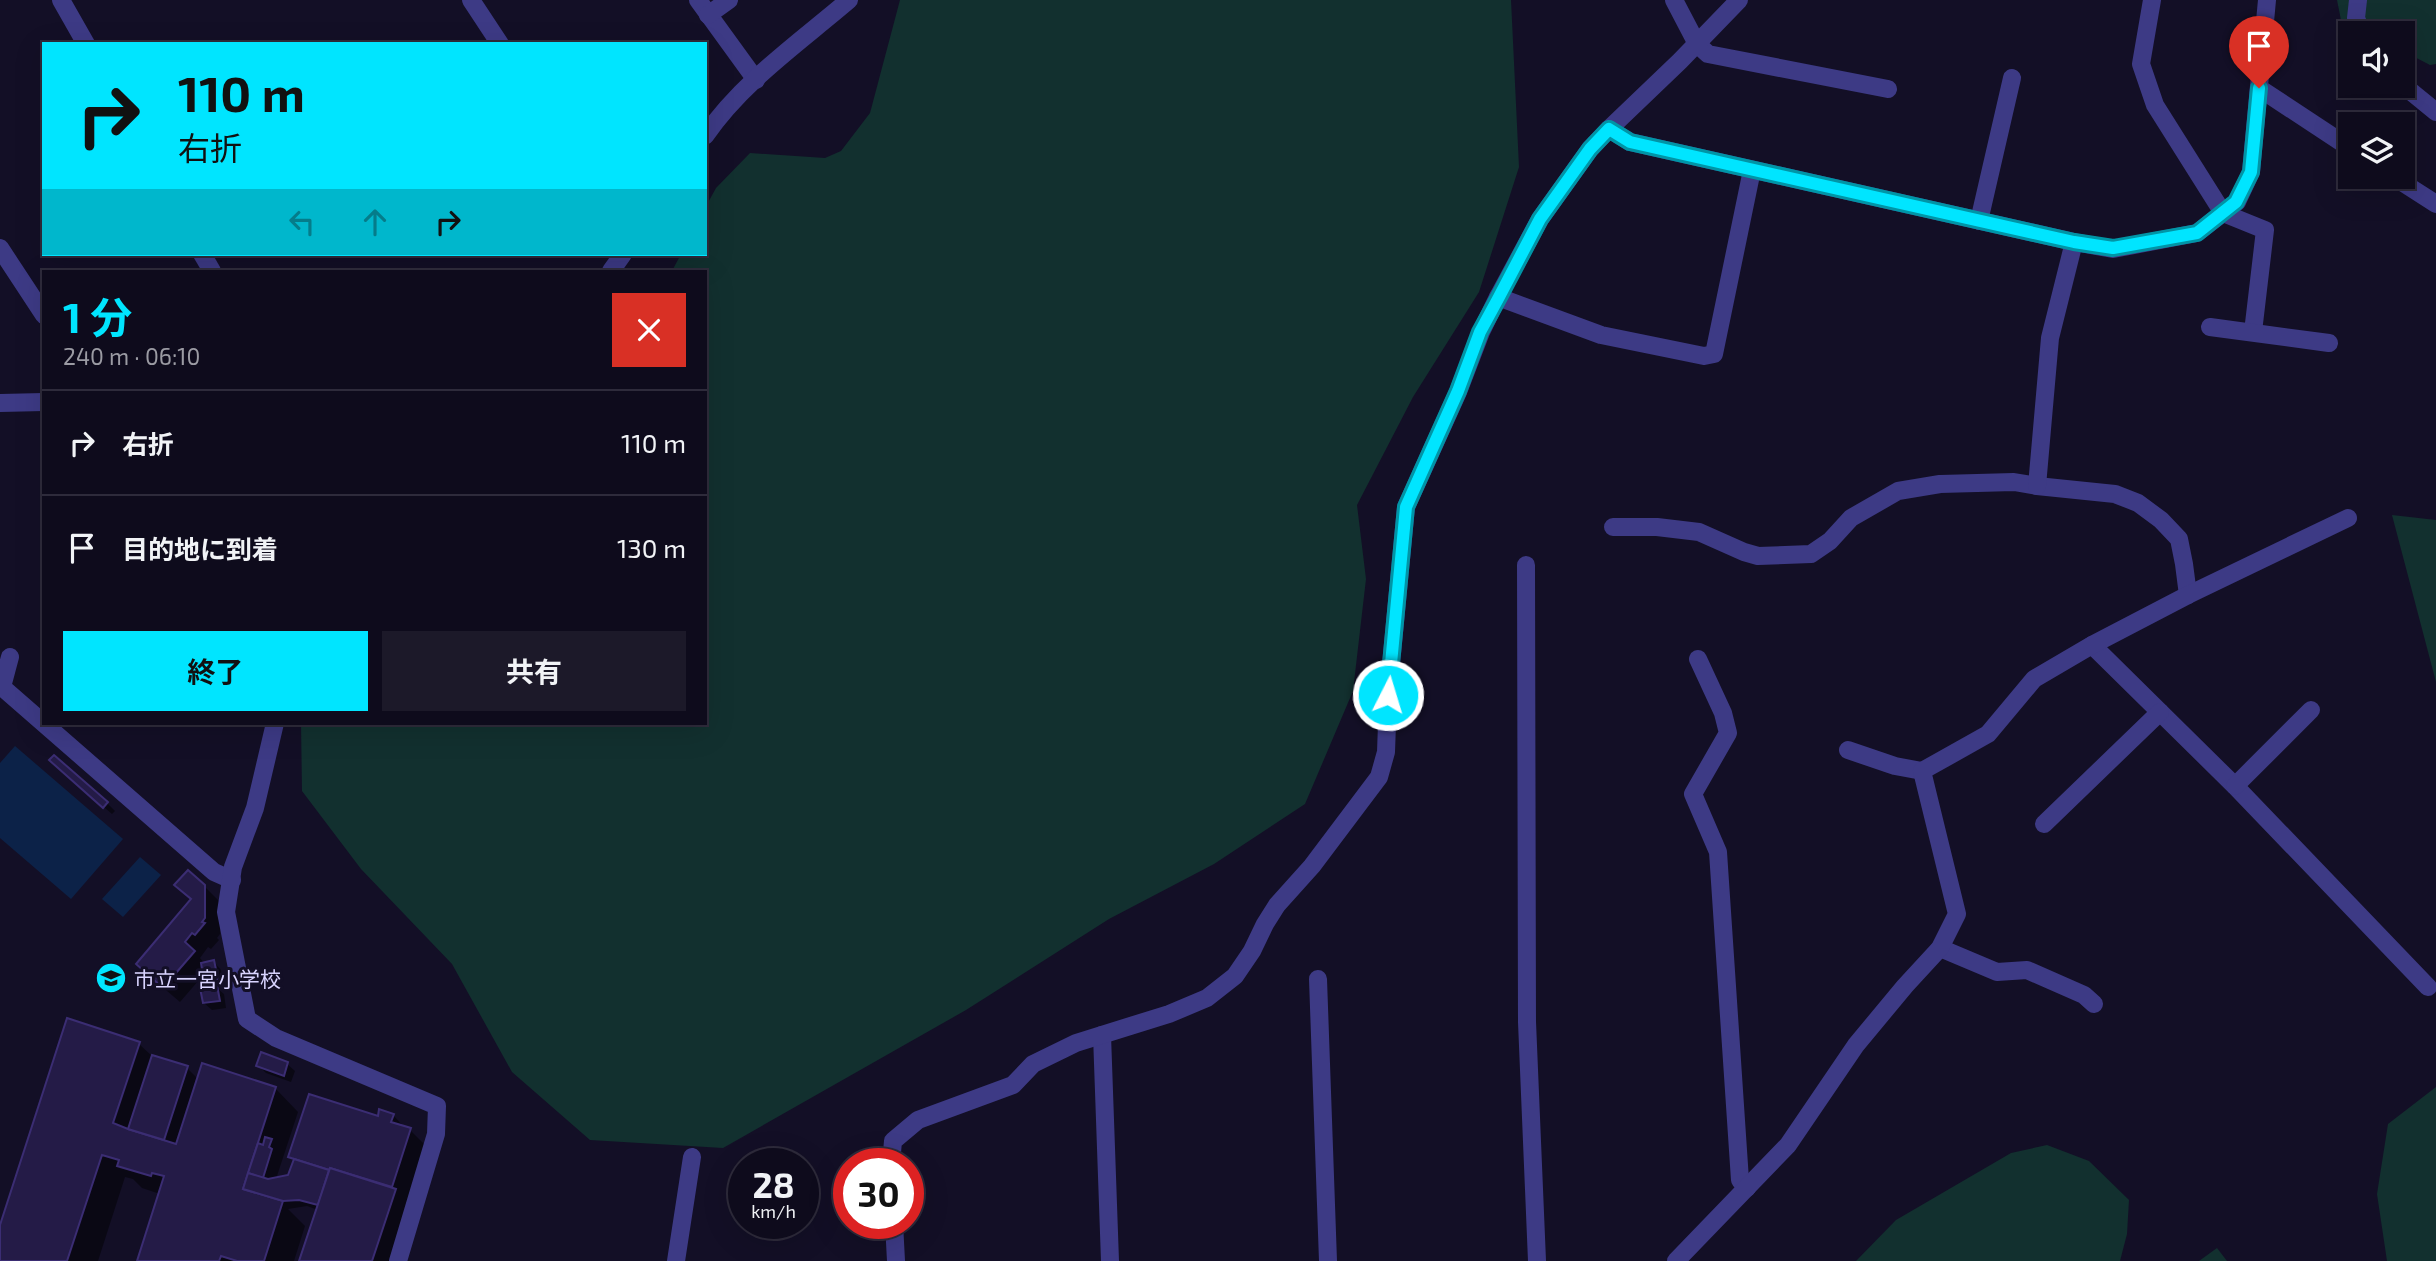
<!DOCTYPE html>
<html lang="ja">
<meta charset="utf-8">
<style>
:root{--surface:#0e0b1c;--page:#1c1929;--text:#f1f3f6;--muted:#9b9ba3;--line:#2e2b3b;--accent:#00e5ff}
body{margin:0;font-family:"Exo 2","Noto Sans JP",sans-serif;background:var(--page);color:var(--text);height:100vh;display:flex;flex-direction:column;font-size:26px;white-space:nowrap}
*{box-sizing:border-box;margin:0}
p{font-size:23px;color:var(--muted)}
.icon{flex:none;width:38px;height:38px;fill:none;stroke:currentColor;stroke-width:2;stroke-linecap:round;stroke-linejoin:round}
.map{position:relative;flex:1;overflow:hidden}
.side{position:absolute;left:42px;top:270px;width:665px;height:455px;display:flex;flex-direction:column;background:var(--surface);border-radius:0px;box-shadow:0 7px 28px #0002,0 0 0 2px var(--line)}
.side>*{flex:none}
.hud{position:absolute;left:42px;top:42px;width:665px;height:214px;border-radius:0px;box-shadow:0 7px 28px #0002,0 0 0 2px var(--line);background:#00e5ff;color:#111;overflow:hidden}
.buttons{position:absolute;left:2338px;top:21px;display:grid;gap:14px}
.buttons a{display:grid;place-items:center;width:77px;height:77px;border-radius:0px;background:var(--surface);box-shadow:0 7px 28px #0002,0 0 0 2px var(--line);font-size:35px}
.speed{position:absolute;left:728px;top:1148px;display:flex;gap:14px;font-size:35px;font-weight:700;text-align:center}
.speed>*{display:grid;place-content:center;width:91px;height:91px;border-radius:50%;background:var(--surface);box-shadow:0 7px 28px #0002,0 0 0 2px var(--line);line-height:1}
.speed small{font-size:18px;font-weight:400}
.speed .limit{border:10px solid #d22;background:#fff;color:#111}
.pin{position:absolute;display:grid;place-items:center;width:60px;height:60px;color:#fff;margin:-72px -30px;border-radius:50% 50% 50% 0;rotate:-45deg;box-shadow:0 0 7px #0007}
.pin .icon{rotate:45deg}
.me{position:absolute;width:77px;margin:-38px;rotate:5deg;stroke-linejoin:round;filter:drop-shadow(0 0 5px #0008)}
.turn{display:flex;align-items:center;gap:24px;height:147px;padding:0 21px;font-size:32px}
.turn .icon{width:91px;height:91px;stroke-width:2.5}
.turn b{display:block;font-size:49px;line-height:60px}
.lanes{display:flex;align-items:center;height:66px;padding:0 21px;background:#0003;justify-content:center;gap:35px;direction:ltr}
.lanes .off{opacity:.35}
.round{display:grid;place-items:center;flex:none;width:74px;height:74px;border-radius:0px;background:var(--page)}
.headline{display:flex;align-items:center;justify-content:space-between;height:119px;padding:0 21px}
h1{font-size:42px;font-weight:700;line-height:52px;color:var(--accent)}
.primary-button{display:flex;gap:14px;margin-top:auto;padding:14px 21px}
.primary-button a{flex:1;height:80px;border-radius:0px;background:var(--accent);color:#111;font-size:28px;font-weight:700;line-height:80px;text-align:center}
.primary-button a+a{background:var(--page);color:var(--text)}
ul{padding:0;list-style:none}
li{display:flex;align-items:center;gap:21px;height:105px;padding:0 21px;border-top:2px solid var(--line)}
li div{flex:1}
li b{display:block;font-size:26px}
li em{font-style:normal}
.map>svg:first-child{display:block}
.green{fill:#12302f}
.water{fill:#0c2248}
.shadow{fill:#0007}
.building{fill:#241b47;stroke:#3b2d73;stroke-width:2}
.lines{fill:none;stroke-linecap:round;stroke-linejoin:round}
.street{stroke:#3d3a85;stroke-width:18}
.route-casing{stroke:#0095a6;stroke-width:18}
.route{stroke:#00e5ff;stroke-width:12}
.labels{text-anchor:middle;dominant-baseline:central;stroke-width:6;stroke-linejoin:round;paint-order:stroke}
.poi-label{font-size:21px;fill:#d9d4ff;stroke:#130f26;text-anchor:start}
</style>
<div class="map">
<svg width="2436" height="1261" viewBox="0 0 2436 1261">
<rect width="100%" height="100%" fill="#130f26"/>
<g class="green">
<path d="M 900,0 L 1511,0 L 1519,167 L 1479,292 L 1413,397 L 1357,505 L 1366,579 L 1353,691 L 1305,804 L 1214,864 L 1109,919 L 966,1010 L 723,1148 L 590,1140 L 512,1072 L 452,964 L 361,869 L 302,791 L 301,723 L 705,723 L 705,271 L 672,271 L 681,254 L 705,254 L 705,208 L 716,188 L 750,153 L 825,158 L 841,151 L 870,113 Z"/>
<path d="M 2337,0 L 2436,0 L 2436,64 L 2430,65 L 2403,51 L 2403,33 L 2367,33 L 2341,20 Z"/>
<path d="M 2392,515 L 2436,520 L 2436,682 Z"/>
<path d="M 2436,1087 L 2436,1261 L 2387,1261 L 2377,1194 L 2388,1124 Z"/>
<path d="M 2047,1145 L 2089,1161 L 2129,1200 L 2127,1234 L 2120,1261 L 1856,1261 L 1896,1220 L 2011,1153 Z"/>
<path d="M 2217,1248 L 2227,1261 L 2199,1261 Z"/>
</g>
<g class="water">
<path d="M 15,746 L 123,839 L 71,899 L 0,838 L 0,763 Z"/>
<path d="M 140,857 L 161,875 L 123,917 L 102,899 Z"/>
</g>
<g class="shadow">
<path d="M 54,757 L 107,803 L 115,811 L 112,814 L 59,768 Z"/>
<path d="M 204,886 L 220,902 L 220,934 L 217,938 L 219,940 L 211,949 L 208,947 L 200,958 L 205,964 L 214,962 L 221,970 L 224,986 L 217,988 L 224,994 L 226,1008 L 212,1010 L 204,1003 L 212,987 L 206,981 L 205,973 L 180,1002 L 153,979 Z"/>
<path d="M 139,1044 L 152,1056 L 187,1068 L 199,1080 L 275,1088 L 298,1112 L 276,1179 L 289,1177 L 295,1162 L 290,1157 L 379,1118 L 393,1115 L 405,1128 L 410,1130 L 433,1153 L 402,1261 L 301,1261 L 318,1210 L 307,1206 L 288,1209 L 305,1226 L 294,1261 L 139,1261 L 160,1194 L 142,1188 L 133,1179 L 125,1177 L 98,1261 L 0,1261 L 0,1230 Z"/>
<path d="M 287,1064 L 295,1071 L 291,1082 L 266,1073 L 258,1065 Z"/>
</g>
<g class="building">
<path d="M 54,755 L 108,802 L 103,808 L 49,760 Z"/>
<path d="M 188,870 L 205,885 L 205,918 L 202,922 L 205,923 L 195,935 L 192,933 L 185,942 L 195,951 L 163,988 L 136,964 L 191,899 L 174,885 Z"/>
<path d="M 214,960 L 218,979 L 204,982 L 201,963 Z"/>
<path d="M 217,985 L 220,1001 L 203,1003 L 200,988 Z"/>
<path d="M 67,1018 L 140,1042 L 113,1123 L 128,1129 L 176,1144 L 202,1063 L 276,1087 L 243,1189 L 283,1201 L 264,1261 L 237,1261 L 221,1256 L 219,1261 L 137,1261 L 164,1176 L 152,1173 L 151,1176 L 117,1166 L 119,1160 L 102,1155 L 67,1261 L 0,1261 L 0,1225 Z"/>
<path d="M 261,1052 L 288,1062 L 284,1076 L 256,1066 Z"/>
<path d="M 152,1055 L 188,1066 L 164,1140 L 128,1129 Z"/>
<path d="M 309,1094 L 378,1116 L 379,1109 L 394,1114 L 391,1122 L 411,1128 L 392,1187 L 330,1168 L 329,1170 L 288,1157 Z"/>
<path d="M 265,1137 L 272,1139 L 269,1147 L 272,1149 L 263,1178 L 248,1173 L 258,1143 L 263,1145 Z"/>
<path d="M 294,1159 L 329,1170 L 318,1205 L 299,1200 L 283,1201 L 243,1189 L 248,1173 L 268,1179 L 288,1175 Z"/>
<path d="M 330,1168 L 396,1189 L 372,1261 L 299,1261 Z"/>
</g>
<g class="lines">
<g class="street">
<path d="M 61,0 L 86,44"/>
<path d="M 471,0 L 500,44"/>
<path d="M 698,0 L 756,80"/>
<path d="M 1674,0 L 1697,44 L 1708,54 L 1888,89"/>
<path d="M 2152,0 L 2141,64 L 2155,105 L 2223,213 L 2265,230 L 2253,332"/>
<path d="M 2358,0 L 2356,18 L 2362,33"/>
<path d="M 708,15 L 729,0"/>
<path d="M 2403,85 L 2436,112"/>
<path d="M 2259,88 L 2350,148"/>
<path d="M 1609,129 L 1680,61 L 1739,0"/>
<path d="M 705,136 C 742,82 800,42 849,0"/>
<path d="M 2394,177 L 2436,204"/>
<path d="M 1979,221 L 2012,78"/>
<path d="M 2074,242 L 2113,249 L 2197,233 L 2237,202 L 2251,172 L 2267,0"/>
<path d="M 0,248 L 44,315"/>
<path d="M 202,254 L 212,271"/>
<path d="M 611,271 L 623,254"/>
<path d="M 1498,297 L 1601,335 L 1704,356 L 1714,354 L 1752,170"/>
<path d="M 2210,327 L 2329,343"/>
<path d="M 0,403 L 44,402"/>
<path d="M 1613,527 L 1657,527 L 1699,532 L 1744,552 L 1758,556 L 1811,554 L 1830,541 L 1851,518 L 1898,491 L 1940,484 L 2014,482 L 2037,486 L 2115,494 L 2138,503 L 2161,520 L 2179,539 L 2184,564 L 2188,595"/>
<path d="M 1526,565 L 1527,1022 L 1537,1261"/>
<path d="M 2092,645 L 2235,786 L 2428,987"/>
<path d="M 10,657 L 2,687 L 214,872 L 232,880"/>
<path d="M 1698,659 L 1723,713 L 1728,733 L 1693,794 L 1718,852 L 1740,1180 L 1747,1188"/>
<path d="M 275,723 L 255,808 L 233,867 L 226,912 L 247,1019 L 276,1038 L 437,1106 L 436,1134 L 398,1261"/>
<path d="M 1848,750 L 1895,766 L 1922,771"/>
<path d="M 2235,786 L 2311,710"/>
<path d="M 2044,824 L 2160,712"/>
<path d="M 1940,948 L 1997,972 L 2027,970 L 2084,995 L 2094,1004"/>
<path d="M 1318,979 L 1328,1261"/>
<path d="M 1102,1035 L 1110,1261"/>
<path d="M 891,1164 L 893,1141 L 918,1120 L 1013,1085 L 1033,1064 L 1076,1043 L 1169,1014 L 1207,998 L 1235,976 L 1252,951 L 1265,924 L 1277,905 L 1312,866 L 1379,777 L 1386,752 L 1388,696 L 1406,507 L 1458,392 L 1481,332 L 1498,297 L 1540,219 L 1590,149 L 1609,129 L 1630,142 L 2074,242 L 2050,338 L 2037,486"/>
<path d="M 894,1223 L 896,1261"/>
<path d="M 676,1261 L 692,1157"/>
<path d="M 1676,1261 L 1788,1145 L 1856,1045 L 1905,986 L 1940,948 L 1957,914 L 1922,771 L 1988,734 L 2034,679 L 2092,645 L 2188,595 L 2348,518"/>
</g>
</g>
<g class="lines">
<g class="route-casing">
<path id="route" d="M 1388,695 L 1406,507 L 1458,391 L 1480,332 L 1499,297 L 1540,219 L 1590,149 L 1609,129 L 1630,142 L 2074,242 L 2113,248 L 2197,233 L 2236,202 L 2251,172 L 2259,88"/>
</g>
<use href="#route" class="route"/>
</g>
<defs>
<g id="school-disc" transform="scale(1.575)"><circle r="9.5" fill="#00e5ff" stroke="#130f26"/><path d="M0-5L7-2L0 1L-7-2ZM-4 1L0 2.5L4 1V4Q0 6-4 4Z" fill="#111"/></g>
</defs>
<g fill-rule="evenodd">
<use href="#school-disc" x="111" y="978"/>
</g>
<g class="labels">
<g class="poi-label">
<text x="134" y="978">市立一宮小学校</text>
</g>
</g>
</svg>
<div class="buttons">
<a><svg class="icon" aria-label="sound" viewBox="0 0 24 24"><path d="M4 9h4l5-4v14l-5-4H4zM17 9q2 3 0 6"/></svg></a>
<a><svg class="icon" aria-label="layers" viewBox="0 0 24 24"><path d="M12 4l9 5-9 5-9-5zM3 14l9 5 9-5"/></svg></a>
</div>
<div class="speed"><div>28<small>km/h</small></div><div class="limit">30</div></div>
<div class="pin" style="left:2259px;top:88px;background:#d93025"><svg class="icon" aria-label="arrive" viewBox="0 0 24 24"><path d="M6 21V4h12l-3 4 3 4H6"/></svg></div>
<svg class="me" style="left:1388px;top:695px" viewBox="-20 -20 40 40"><circle r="17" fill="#00e5ff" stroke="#fff" stroke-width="3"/><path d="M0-11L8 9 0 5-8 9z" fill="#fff"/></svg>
<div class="hud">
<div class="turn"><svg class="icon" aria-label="right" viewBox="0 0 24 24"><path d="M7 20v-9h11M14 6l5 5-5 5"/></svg><div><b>110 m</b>右折</div></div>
<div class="lanes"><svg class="icon off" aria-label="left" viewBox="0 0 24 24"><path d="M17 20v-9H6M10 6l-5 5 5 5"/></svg><svg class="icon off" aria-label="ahead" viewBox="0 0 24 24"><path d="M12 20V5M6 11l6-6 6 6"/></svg><svg class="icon" aria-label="right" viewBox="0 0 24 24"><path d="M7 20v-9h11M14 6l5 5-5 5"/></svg></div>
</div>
<section class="side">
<div class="headline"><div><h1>1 分</h1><p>240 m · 06:10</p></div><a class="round" style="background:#d93025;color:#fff"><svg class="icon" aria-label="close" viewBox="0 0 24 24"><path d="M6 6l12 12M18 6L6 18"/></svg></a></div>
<ul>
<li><svg class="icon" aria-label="right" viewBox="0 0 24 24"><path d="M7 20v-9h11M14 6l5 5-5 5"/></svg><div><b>右折</b></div><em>110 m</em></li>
<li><svg class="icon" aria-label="arrive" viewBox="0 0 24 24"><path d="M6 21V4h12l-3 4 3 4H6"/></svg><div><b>目的地に到着</b></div><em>130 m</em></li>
</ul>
<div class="primary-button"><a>終了</a><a>共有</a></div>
</section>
</div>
